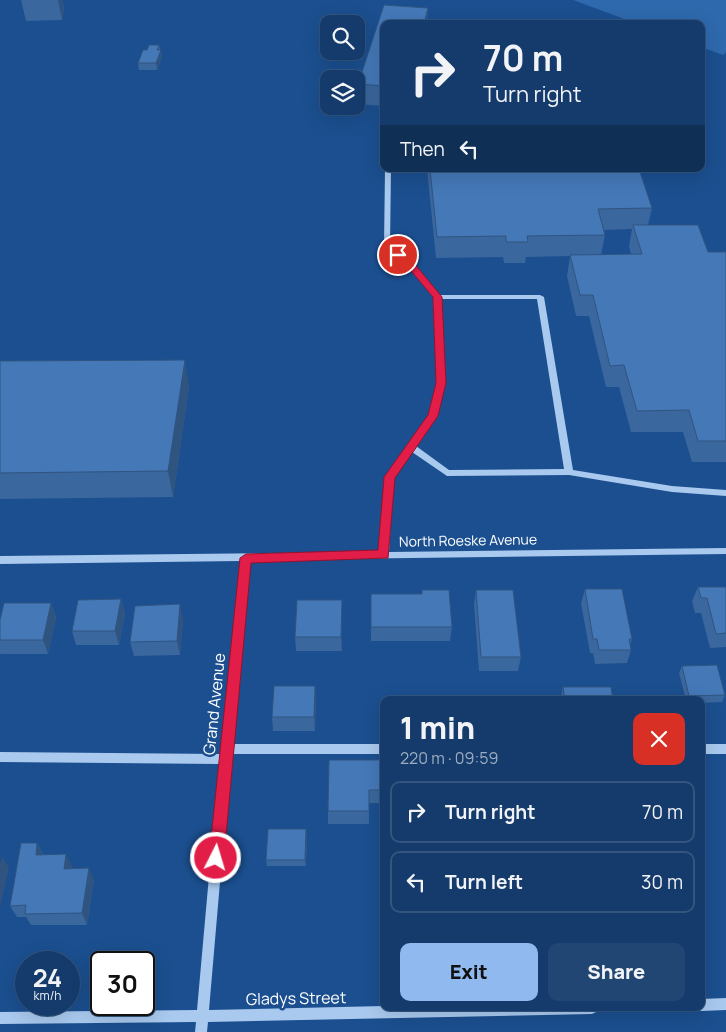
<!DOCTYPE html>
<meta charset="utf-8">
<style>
:root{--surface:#143b6b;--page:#214673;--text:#f1f3f6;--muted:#9dadc1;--line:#33557e;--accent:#90b9f0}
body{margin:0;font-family:Manrope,sans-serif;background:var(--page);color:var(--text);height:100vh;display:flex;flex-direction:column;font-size:19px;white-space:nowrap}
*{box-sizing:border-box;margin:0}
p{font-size:16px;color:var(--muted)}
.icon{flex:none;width:28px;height:28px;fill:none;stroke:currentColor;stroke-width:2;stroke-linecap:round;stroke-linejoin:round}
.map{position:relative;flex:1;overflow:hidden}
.sheet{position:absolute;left:380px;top:696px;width:325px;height:315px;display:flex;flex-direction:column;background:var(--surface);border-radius:10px;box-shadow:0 5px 20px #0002,0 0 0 1px var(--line)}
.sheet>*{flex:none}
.banner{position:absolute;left:380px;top:20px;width:325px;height:152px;border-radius:10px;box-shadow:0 5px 20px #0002,0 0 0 1px var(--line);background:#143b6b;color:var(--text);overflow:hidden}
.controls{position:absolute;left:320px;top:15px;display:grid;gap:10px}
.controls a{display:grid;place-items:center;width:45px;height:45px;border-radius:10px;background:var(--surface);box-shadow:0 5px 20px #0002,0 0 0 1px var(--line);font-size:25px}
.speed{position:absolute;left:15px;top:951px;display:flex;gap:10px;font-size:25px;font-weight:700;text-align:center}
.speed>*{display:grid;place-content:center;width:65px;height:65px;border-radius:50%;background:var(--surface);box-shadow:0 5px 20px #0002,0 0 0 1px var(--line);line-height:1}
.speed small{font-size:12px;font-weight:400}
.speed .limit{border:2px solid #111;border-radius:8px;background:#fff;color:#111}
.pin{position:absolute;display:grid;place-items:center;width:42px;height:42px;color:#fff;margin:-21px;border:2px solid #fff;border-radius:50%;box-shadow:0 1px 5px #0007}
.me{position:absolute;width:55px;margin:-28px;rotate:5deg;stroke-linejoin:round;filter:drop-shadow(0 0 4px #0008)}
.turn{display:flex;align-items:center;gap:18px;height:105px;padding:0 20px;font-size:22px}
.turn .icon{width:65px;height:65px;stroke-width:2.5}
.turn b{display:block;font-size:35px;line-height:42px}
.then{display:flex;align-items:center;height:48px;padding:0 20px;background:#0003;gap:10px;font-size:19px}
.round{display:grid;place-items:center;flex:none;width:52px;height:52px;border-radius:10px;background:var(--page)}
.summary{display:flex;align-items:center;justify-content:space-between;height:85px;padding:0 20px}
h1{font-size:30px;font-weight:800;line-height:38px}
.action{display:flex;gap:10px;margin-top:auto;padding:10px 20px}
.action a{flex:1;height:58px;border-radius:10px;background:var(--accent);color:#111;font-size:20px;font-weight:800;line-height:58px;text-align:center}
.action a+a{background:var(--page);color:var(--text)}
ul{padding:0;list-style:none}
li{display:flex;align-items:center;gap:15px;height:62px;margin:0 10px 8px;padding:0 10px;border:2px solid var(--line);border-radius:10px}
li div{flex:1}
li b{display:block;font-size:19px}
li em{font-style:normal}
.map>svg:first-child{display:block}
.green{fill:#2e69ad}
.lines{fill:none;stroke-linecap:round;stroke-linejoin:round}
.minor{fill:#a9c9ee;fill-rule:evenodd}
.wall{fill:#3a679d;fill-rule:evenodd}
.shaded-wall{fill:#305480}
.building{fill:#4478b7;stroke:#305480}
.route{fill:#e11d48;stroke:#92132f}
.labels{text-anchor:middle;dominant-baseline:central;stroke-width:5;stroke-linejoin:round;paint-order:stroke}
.street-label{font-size:14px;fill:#fff;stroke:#1b4f8f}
.near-street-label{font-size:16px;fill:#fff;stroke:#1b4f8f}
</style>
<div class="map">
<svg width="726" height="1032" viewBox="0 0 726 1032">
<rect width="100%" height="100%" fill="#1b4f8f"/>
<path class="green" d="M 573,0 L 726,0 L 726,52 L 723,55 L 701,47 L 701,24 L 638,24 Z"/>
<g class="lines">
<g class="minor">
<path d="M 385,169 L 391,169 L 390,246 L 412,262 L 439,295 L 540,295 L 544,297 L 573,470 L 672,486 L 726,490 L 726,496 L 672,492 L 569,475 L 447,476 L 412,452 L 394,477 L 389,552 L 726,548 L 726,554 L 250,560 L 232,744 L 384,744 L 384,754 L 231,754 L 209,1010 L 384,1006 L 384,1008 L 598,1008 L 596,1012 L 592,1014 L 208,1022 L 207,1032 L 195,1032 L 196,1022 L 0,1024 L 0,1012 L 197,1010 L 219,764 L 0,762 L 0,752 L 220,754 L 241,561 L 0,564 L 0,556 L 380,552 L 386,477 L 429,416 L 437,383 L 433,297 L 408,266 L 384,247 ZM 441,299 L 537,299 L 564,469 L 449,470 L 416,446 L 437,416 L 445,383 Z"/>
<rect x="701" y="744" width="25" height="10"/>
<path d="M 726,998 L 726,1010 L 701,1011 L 696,1008 L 701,1008 L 701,999 Z"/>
</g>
</g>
<g class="wall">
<path d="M 21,0 L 62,0 L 64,9 L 62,20 L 26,21 Z"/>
<path d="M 384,5 L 428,8 L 427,24 L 384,24 L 384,106 L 358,104 L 358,84 Z"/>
<path d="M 159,45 L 162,57 L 157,70 L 139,70 L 138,63 L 147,50 Z"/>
<path d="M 427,169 L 639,169 L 652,208 L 648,225 L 708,252 L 726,252 L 726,462 L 692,462 L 683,432 L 631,432 L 619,387 L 606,387 L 589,316 L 576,316 L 567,276 L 570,256 L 526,257 L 525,263 L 504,263 L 503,257 L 436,258 ZM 632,229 L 629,246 L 631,254 L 601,255 L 605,235 L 604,230 Z"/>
<path d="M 0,361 L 189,387 L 173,497 L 0,499 Z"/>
<path d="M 698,587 L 726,587 L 726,647 L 710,648 L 701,613 L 695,613 L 692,601 Z"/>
<path d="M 585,589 L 632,639 L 630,645 L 631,650 L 627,663 L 595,664 L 593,653 L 590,653 L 581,603 Z"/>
<path d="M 422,590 L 452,627 L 450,641 L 371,641 L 371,594 L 422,594 Z"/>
<path d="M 476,590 L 521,657 L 518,671 L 479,671 L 474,604 Z"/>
<path d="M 121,599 L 125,614 L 119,645 L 76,645 L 72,631 Z"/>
<path d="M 342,600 L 342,651 L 296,651 L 295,637 Z"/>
<path d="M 51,603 L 56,617 L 48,654 L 1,654 L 0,653 L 0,620 Z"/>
<path d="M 183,618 L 180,655 L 134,656 L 130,642 Z"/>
<path d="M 682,666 L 725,695 L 722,702 L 701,703 L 701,700 L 686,700 L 679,673 Z"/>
<path d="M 315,686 L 316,699 L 315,731 L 273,731 L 272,717 Z"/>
<path d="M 563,687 L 613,700 L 560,700 Z"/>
<path d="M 384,760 L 384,803 L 369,803 L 369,824 L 328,824 L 328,811 Z"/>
<path d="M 306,829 L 307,836 L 306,866 L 267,866 L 266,860 Z"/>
<path d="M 37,843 L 43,854 L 72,866 L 71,869 L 94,880 L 87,925 L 31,925 L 26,917 L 17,917 L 10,906 Z"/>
</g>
<g class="shaded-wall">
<path d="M 58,0 L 62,0 L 64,9 L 62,20 Z"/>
<path d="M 428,8 L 427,24 L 424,24 Z"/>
<path d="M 161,50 L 162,57 L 157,70 L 156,63 Z"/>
<path d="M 185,360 L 189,387 L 173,497 L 168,471 Z"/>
<path d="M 121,599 L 125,614 L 119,645 L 115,631 Z"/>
<path d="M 342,600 L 342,651 L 341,637 Z"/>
<path d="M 51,603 L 56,617 L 48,654 L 43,640 Z"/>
<path d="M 180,604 L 183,618 L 180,655 L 177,641 Z"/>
<path d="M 315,686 L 316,699 L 315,731 L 314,717 Z"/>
<path d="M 306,829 L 307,836 L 306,866 L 305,860 Z"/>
<path d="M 37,843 L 43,855 L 36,855 Z"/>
<path d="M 66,854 L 72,866 L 70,880 L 64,869 Z"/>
<path d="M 2,856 L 9,868 L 0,907 L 0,864 Z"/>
<path d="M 89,868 L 94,880 L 87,925 L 82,913 Z"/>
</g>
<g class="building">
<path d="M 384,5 L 428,8 L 424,24 L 384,24 L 384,86 L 358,84 Z"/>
<path d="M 149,45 L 159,45 L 157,50 L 161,50 L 156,63 L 138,63 L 143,50 L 147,50 Z"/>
<path d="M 430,169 L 639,169 L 652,208 L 598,209 L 605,235 L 527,236 L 528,242 L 506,242 L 506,236 L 437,237 Z"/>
<path d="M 633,225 L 698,225 L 708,252 L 726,252 L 726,441 L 698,441 L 689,410 L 637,411 L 624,365 L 610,366 L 593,295 L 580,295 L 570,255 L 642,254 Z"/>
<path d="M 185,360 L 168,471 L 0,473 L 0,361 Z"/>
<path d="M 698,587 L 726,587 L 726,633 L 716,634 L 707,598 L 701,598 Z"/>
<path d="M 585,589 L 622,589 L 632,639 L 629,639 L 631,650 L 599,650 L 597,639 L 593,639 Z"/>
<path d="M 422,590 L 449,590 L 452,627 L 371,627 L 371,594 L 422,594 Z"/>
<path d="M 476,590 L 513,590 L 521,657 L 481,657 Z"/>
<path d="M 121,599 L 115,631 L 72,631 L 78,600 Z"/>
<path d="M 297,600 L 342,600 L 341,637 L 295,637 Z"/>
<path d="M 4,603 L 51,603 L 43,640 L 0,640 L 0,620 Z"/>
<path d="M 180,604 L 177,641 L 130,642 L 135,606 Z"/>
<path d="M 717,665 L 725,695 L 689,696 L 682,666 Z"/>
<path d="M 274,686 L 315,686 L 314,717 L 272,717 Z"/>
<path d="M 563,687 L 611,687 L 613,700 L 565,700 Z"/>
<path d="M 329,760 L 384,760 L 384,790 L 369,790 L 369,811 L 328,811 Z"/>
<path d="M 268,829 L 306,829 L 305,860 L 266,860 Z"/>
<path d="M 21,843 L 37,843 L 36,855 L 66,854 L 64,869 L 89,868 L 82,913 L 25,914 L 26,905 L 10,906 Z"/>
</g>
<path class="route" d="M 398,252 L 413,262 L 442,297 L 446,383 L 438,416 L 395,478 L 388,558 L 251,563 L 224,858 L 221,863 L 216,865 L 211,863 L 209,858 L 240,558 L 246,554 L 378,550 L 384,477 L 428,415 L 436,383 L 433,297 L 407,266 L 395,257 L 394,255 Z"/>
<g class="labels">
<g class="street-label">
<text transform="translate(468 540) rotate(-1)">North Roeske Avenue</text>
</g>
<g class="near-street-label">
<text transform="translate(214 704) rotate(-84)">Grand Avenue</text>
<text transform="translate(296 998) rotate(-1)">Gladys Street</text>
</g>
</g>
</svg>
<div class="controls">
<a><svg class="icon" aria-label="search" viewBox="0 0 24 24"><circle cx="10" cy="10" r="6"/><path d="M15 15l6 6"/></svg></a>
<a><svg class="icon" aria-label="layers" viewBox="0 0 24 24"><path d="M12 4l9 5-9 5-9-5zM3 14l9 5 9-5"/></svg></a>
</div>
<div class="speed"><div>24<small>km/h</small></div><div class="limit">30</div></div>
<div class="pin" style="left:398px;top:255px;background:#d93025"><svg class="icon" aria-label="arrive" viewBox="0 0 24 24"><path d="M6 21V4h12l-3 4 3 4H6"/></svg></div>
<svg class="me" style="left:216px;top:858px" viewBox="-20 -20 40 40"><circle r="17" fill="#e11d48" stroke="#fff" stroke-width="3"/><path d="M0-11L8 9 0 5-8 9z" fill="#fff"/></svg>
<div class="banner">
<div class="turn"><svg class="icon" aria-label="right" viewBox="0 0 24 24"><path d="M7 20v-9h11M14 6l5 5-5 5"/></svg><div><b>70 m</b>Turn right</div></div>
<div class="then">Then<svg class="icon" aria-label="left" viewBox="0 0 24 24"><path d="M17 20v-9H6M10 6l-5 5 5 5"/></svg></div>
</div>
<section class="sheet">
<div class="summary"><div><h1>1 min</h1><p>220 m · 09:59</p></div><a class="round" style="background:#d93025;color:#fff"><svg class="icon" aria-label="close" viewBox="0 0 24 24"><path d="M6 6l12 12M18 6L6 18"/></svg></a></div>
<ul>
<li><svg class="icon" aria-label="right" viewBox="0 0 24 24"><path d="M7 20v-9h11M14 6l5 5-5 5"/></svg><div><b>Turn right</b></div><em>70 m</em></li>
<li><svg class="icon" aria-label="left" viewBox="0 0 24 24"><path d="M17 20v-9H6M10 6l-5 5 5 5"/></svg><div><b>Turn left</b></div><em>30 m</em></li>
</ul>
<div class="action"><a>Exit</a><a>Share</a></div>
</section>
</div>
